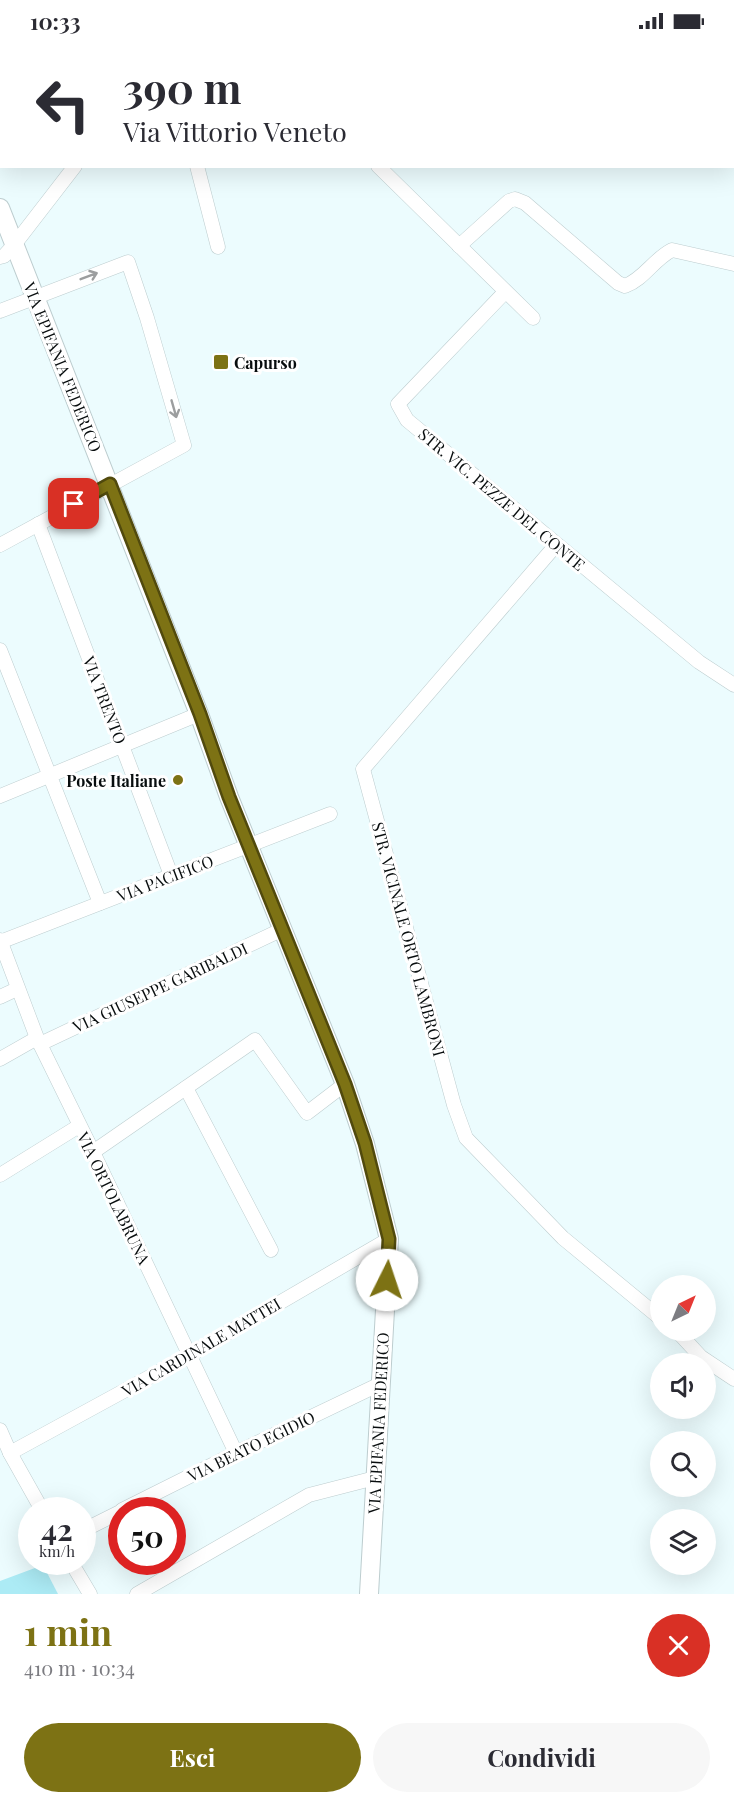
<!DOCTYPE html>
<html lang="it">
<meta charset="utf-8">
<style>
:root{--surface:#fff;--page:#f7f7f7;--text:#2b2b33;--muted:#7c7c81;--accent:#7d7214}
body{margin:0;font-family:"Playfair Display",serif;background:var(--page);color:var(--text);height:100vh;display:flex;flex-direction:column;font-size:22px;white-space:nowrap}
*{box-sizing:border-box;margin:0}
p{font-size:20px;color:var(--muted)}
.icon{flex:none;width:33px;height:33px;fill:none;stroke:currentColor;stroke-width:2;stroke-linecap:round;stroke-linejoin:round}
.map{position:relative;height:1552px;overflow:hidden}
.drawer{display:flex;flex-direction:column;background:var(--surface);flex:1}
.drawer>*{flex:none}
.top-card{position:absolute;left:0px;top:0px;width:735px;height:126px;box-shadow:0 6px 24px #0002;background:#fff;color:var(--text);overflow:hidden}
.needle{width:39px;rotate:43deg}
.controls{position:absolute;left:650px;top:1233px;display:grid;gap:12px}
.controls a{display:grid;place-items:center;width:66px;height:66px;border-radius:50%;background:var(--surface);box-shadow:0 6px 24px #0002;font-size:30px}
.speed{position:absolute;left:18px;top:1455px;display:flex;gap:12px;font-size:30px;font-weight:700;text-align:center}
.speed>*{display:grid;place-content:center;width:78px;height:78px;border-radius:50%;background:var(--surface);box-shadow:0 6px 24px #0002;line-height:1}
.speed small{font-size:15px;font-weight:400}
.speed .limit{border:9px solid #d22;background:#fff;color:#111}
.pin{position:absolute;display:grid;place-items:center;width:51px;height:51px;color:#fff;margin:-26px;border-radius:12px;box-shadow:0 3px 9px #0006}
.me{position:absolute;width:66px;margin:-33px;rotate:4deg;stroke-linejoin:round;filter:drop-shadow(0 0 4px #0008)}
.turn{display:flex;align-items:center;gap:21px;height:126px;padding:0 24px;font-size:27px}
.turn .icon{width:78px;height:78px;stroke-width:2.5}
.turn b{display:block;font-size:42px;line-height:51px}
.round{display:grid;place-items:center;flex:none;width:63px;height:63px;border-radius:32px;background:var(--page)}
.overview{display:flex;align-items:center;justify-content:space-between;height:102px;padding:0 24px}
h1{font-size:36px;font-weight:700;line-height:45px;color:var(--accent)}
.primary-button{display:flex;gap:12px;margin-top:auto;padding:12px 24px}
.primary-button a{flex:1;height:69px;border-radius:36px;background:var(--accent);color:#fff;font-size:24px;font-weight:700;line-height:69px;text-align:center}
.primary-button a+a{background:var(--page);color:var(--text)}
.status{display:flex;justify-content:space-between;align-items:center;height:42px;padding:0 30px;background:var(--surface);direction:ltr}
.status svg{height:16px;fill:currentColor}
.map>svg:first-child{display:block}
.grass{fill:#acebf5}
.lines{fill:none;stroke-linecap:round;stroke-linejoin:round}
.street-casing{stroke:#bdcdcf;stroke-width:15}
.secondary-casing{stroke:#bdcdcf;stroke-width:20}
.street{stroke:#fff;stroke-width:14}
.secondary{stroke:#fff;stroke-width:18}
.oneway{stroke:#9c9e9f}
.route-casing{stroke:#514a0d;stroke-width:15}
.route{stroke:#7d7214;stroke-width:10}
.poi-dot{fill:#7d7214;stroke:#fff;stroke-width:2}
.labels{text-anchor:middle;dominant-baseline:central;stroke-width:6;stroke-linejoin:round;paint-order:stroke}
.poi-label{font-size:16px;font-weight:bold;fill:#080d0e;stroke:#fff;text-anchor:start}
.street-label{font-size:16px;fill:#080d0e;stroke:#fff}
</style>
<div class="status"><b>10:33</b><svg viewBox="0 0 49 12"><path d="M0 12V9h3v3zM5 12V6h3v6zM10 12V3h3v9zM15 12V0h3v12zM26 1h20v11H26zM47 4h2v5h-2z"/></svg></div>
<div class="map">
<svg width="734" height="1552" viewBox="0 0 734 1552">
<rect width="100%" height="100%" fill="#ecfcfe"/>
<path class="grass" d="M 43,1523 L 58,1552 L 0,1552 L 0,1539 Z"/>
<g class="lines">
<g class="street-casing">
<g id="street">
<path d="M 45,0 L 46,2"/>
<path d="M 251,0 L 252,2"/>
<path d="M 168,2 L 169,0"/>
<path d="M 197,124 L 218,205"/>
<path d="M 378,124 L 533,276"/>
<path d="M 459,204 L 509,159 L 515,157 L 525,161 L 618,241 L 625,244 C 644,237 654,217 672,208 L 734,222"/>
<path d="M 0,215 L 4,214 L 14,203 L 75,124"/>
<path d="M 505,250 L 398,362 L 407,378 L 699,620 L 734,643"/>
<path d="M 0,269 L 128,220 L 147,276 L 184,403 L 0,503"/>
<path d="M 38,482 L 171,833"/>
<path d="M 556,503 L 363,727 L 454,1063 L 466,1096 L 563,1196 L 660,1276"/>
<path d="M 0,608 L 100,861"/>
<path d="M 0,754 L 199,672"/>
<path d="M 0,898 L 37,996 L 93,1110 L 236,1411"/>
<path d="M 0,900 L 330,772"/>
<path d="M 0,955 L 17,947"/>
<path d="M 40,1002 L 281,888"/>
<path d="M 0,1017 L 37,996"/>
<path d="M 186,1046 L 271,1208"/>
<path d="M 93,1110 L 255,998 L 307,1071 L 345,1042"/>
<path d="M 0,1133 L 79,1084"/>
<path d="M 676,1288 L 701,1315 L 734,1337"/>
<path d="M 0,1388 L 10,1411 L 42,1468"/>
<path d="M 10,1411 L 188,1314 L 389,1197"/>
<path d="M 122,1468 L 236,1411 L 380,1342"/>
<path d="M 82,1489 L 122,1469"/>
<path d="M 71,1520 L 90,1552"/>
<path d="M 137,1552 L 309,1453 L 375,1436"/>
</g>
</g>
<g class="secondary-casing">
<path id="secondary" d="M 0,166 L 199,672 L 229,755 L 345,1042 L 365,1102 L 389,1197 L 369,1552"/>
</g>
<use href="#street" class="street"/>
<use href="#secondary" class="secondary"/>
</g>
<defs><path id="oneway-shaft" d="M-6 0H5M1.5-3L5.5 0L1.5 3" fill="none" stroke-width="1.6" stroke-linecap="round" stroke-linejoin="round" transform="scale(1.5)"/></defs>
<g class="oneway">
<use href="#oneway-shaft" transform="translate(89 234) rotate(-21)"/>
<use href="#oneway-shaft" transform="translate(174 367) rotate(74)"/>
</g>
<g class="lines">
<g class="route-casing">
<path id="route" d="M 74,462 L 110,442 L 200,672 L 229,755 L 345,1042 L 365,1101 L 389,1197 L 387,1238"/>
</g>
<use href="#route" class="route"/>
</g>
<g class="poi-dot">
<rect x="213" y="312" width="16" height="16" rx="3"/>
<circle cx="178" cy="738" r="6"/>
</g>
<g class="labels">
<g class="poi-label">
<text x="234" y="320">Capurso</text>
<text x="166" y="738" text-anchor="end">Poste Italiane</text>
</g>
<g class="street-label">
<text transform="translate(63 325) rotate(68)">VIA EPIFANIA FEDERICO</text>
<text transform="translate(502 457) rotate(40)">STR. VIC. PEZZE DEL CONTE</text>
<text transform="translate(105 658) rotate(69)">VIA TRENTO</text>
<text transform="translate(165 836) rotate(-21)">VIA PACIFICO</text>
<text transform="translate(409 897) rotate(75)">STR. VICINALE ORTO LAMBRONI</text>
<text transform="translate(160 945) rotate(-25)">VIA GIUSEPPE GARIBALDI</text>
<text transform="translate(114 1156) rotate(64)">VIA ORTOLABRUNA</text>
<text transform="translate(201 1305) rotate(-30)">VIA CARDINALE MATTEI</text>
<text transform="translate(378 1381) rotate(-87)">VIA EPIFANIA FEDERICO</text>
<text transform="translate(251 1404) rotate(-26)">VIA BEATO EGIDIO</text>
</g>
</g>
</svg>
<div class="controls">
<a><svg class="needle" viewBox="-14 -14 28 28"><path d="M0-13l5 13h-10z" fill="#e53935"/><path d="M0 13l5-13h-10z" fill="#7c7c81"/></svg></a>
<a><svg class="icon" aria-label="sound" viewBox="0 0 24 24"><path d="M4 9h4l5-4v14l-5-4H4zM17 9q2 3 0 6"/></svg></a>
<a><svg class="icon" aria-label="search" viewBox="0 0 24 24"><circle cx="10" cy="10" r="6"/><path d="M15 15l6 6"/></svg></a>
<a><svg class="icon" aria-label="layers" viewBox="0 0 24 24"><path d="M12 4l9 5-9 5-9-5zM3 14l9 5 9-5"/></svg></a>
</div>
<div class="speed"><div>42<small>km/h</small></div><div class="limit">50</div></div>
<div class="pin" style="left:74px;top:462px;background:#d93025"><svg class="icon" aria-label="arrive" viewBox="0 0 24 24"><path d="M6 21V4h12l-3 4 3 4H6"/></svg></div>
<svg class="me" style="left:387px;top:1238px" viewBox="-20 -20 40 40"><circle r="19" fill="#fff"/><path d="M0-13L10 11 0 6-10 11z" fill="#7d7214"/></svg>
<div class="top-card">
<div class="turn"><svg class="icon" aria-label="left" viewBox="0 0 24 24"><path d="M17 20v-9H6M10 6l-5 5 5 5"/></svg><div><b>390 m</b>Via Vittorio Veneto</div></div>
</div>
</div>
<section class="drawer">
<div class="overview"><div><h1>1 min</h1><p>410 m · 10:34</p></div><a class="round" style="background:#d93025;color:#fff"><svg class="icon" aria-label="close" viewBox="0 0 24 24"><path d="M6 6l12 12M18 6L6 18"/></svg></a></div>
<div class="primary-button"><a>Esci</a><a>Condividi</a></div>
</section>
